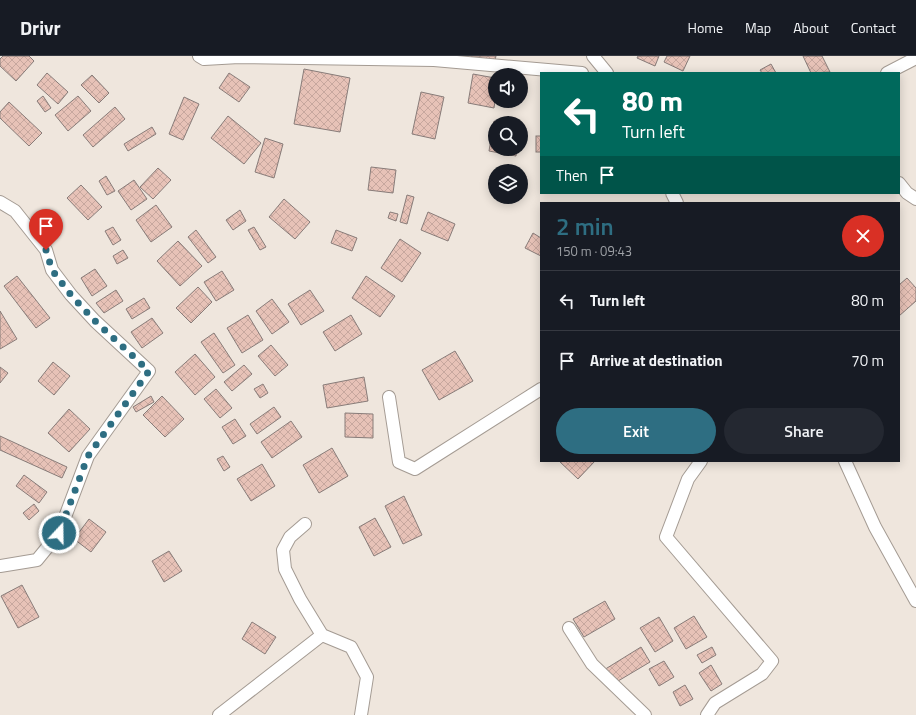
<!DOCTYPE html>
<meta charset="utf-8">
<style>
:root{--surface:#171b24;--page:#242831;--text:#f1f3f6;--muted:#9ea1a6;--line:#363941;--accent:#2e6e82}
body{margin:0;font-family:"Titillium Web",sans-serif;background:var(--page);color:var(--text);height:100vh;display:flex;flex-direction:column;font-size:15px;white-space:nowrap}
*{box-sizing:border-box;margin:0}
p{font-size:13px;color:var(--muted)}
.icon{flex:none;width:22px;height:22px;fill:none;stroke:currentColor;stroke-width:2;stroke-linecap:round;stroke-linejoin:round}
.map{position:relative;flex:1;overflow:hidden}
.side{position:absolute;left:540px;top:146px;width:360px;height:260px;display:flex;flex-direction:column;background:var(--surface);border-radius:0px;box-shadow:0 2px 10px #0003}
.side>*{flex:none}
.hud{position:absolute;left:540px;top:16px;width:360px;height:122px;border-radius:0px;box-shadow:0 2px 10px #0003;background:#00695c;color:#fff;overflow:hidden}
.fabs{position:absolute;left:488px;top:12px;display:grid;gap:8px}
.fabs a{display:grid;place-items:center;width:40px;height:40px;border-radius:50%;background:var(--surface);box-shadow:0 2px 10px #0003;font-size:20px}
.pin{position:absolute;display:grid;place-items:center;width:34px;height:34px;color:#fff;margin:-41px -17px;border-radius:50% 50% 50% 0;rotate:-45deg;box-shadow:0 0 4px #0007}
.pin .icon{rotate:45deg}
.me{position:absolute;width:44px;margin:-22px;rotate:21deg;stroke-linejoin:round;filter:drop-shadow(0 0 3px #0008)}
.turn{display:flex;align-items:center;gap:14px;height:84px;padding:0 16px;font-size:18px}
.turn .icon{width:52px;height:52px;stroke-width:2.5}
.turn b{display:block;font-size:28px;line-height:34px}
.then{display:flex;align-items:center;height:38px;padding:0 16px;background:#0003;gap:8px;font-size:15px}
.round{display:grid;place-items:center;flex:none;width:42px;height:42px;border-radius:21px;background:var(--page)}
.overview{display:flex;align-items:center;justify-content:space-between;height:68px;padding:0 16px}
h1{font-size:24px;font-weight:600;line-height:30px;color:var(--accent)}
.cta{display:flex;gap:8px;margin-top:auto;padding:8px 16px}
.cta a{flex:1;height:46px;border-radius:24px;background:var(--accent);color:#fff;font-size:16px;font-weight:600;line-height:46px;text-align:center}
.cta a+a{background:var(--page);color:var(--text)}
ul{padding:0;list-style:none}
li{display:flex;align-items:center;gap:12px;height:60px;padding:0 16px;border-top:1px solid var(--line)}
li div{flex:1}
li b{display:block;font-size:15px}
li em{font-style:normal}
header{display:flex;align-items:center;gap:24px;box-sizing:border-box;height:56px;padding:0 20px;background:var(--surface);border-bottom:1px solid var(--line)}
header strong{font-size:19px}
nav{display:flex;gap:22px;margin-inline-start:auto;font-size:14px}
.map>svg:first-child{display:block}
.building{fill:url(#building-cross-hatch);stroke:#887c79}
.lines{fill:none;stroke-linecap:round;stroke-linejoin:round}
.street-casing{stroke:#a49b93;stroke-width:14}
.street{stroke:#fff;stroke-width:12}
.route{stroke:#2e6e82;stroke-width:7;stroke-dasharray:0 12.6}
</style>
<header>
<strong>Drivr</strong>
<nav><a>Home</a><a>Map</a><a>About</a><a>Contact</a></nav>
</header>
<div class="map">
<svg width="916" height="659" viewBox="0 0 916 659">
<defs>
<pattern id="building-cross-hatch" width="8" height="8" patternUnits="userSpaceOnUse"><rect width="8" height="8" fill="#e7c2b7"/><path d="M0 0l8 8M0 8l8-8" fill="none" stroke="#c7a79e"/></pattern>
</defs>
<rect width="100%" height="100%" fill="#efe6dd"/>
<g class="building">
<path d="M 3,0 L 29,0 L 34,5 L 16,25 L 0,10 L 0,3 Z"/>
<path d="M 471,0 L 496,0 L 494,8 L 471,3 Z"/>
<path d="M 638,0 L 659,0 L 655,10 L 637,2 Z"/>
<path d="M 667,0 L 690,0 L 683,15 L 664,6 Z"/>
<path d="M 803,0 L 822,0 L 830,16 L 811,17 Z"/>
<path d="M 771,8 L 776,17 L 762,17 L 760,14 Z"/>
<path d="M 304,13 L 350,22 L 340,76 L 294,68 Z"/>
<path d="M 47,17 L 68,36 L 58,48 L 37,29 Z"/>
<path d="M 229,17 L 250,31 L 239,46 L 219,32 Z"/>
<path d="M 473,18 L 495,22 L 495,45 L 494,52 L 468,47 Z"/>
<path d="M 92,19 L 109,37 L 99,47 L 81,29 Z"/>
<path d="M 421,36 L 444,41 L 435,83 L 412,78 Z"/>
<path d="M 43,40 L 51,52 L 45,56 L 37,45 Z"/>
<path d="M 78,40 L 91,55 L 68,75 L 55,59 Z"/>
<path d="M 184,41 L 199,48 L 183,84 L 169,78 Z"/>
<path d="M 9,46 L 42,77 L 29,90 L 0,62 L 0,56 Z"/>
<path d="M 115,51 L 125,63 L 93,91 L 83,79 Z"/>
<path d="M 228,60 L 261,87 L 244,108 L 211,82 Z"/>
<path d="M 494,65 L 509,67 L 495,67 L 495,93 L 517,93 L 516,100 L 489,95 Z"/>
<path d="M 152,71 L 156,78 L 128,95 L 124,88 Z"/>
<rect x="536" y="80" width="5" height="16"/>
<path d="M 265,82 L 283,88 L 274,122 L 255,116 Z"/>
<path d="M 371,111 L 396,114 L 393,137 L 368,134 Z"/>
<path d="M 158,112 L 171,124 L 153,143 L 140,131 Z"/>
<path d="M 106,120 L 115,135 L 107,139 L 99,125 Z"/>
<path d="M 134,124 L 147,143 L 131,154 L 118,135 Z"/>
<path d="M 81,129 L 102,151 L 88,164 L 67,142 Z"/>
<path d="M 407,139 L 414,141 L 407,168 L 400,166 Z"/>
<path d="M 284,143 L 310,166 L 295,183 L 269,161 Z"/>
<path d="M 156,149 L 172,171 L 151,186 L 136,164 Z"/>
<path d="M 240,154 L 246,165 L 233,174 L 226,164 Z"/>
<path d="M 390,156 L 398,158 L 396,165 L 388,162 Z"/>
<path d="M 428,156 L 455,168 L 448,185 L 421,174 Z"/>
<path d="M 113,171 L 121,184 L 113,189 L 105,175 Z"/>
<path d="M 254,171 L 266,191 L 260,194 L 248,174 Z"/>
<path d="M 196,174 L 216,201 L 208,207 L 188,181 Z"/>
<path d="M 336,174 L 357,182 L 352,195 L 331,187 Z"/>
<path d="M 533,177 L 541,182 L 541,200 L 525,192 Z"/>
<path d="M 400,183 L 421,197 L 402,226 L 381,212 Z"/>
<path d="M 178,185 L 202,210 L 180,230 L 157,205 Z"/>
<path d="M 123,194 L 128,202 L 117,208 L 113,200 Z"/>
<path d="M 95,213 L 107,230 L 92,240 L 81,222 Z"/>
<path d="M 222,215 L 234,234 L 216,245 L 204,226 Z"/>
<path d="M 17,220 L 50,262 L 36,272 L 4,230 Z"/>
<path d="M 366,220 L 395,240 L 380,261 L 352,242 Z"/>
<path d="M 907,222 L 916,232 L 916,245 L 899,260 L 899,229 Z"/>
<path d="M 198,231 L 212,246 L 191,267 L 176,252 Z"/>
<path d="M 116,234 L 123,245 L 104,257 L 96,247 Z"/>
<path d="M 310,234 L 324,255 L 301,269 L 288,248 Z"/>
<path d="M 144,242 L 150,252 L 132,263 L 126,253 Z"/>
<path d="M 272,243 L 289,266 L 272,278 L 256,255 Z"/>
<path d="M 0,255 L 17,283 L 0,293 Z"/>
<path d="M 248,259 L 263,284 L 242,297 L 227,272 Z"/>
<path d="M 351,259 L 362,278 L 335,295 L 323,276 Z"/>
<path d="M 152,262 L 163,277 L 142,292 L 131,276 Z"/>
<path d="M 214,277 L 235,309 L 223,317 L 201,286 Z"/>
<path d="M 271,289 L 288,309 L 275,320 L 258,300 Z"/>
<path d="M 455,295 L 473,325 L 439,344 L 422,314 Z"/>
<path d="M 195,298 L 215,321 L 195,339 L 175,316 Z"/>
<path d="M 53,306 L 70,320 L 54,339 L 38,325 Z"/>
<path d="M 244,309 L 252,318 L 232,335 L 224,326 Z"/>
<path d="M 0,311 L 8,317 L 0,327 Z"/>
<path d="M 364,321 L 368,345 L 327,352 L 323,329 Z"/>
<path d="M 263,328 L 268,337 L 260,342 L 254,333 Z"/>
<path d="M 216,333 L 232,352 L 220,362 L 204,343 Z"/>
<path d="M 151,340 L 154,346 L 136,356 L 133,351 Z"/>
<path d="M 162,340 L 184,363 L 165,381 L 143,359 Z"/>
<path d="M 274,351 L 281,361 L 257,378 L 250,368 Z"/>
<path d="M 69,353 L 90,373 L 69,396 L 48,377 Z"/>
<path d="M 345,357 L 373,358 L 373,382 L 345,381 Z"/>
<path d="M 235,363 L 246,380 L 233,388 L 222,371 Z"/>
<path d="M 291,365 L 302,381 L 272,402 L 261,386 Z"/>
<path d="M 0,380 L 67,411 L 62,422 L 0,394 Z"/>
<path d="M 332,392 L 348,420 L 319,437 L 303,409 Z"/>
<path d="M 223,400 L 230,411 L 224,415 L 217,403 Z"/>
<path d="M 559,405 L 595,405 L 578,423 Z"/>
<path d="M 262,408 L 275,430 L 251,445 L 237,423 Z"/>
<path d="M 24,419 L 47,436 L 39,447 L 16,430 Z"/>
<path d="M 404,440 L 422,479 L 403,488 L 385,450 Z"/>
<path d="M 34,448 L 39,455 L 29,464 L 23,457 Z"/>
<path d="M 375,462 L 391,491 L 374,500 L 359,471 Z"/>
<path d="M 89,463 L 106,476 L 91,496 L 74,483 Z"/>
<path d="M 169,495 L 182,515 L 164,526 L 152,505 Z"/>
<path d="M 22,529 L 39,561 L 18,572 L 1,540 Z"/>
<path d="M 605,545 L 615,563 L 584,581 L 573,563 Z"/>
<path d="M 694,560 L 707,581 L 686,593 L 674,572 Z"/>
<path d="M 659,561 L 673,585 L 655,596 L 640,572 Z"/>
<path d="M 252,566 L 276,581 L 265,598 L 242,583 Z"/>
<path d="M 641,591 L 650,606 L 608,631 L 599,617 Z"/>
<path d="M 712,591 L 716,599 L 702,607 L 697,599 Z"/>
<path d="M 664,605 L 674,621 L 659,630 L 649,613 Z"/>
<path d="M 711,609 L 722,628 L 711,635 L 699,617 Z"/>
<path d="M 685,629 L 693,643 L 680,650 L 673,636 Z"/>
</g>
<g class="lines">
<g class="street-casing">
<g id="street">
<path d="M 199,0 L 204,3 L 239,1 L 434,4 L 582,17"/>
<path d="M 593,0 L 607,17"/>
<path d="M 887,17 L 916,2"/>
<path d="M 899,127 L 907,137 L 916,143"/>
<path d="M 672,137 L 677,147"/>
<path d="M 0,146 L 15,155 L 46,194 L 52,214 L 71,239 L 95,265 L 149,315 L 88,400 L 59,477 L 37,504 L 0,510"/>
<path d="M 389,341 L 399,406 L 415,413 L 541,333"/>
<path d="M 701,405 L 688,423 L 666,481 L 772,605 L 762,618 L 715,647 L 707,659"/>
<path d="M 845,405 L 875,471 L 916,545"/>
<path d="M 305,468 L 290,481 L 283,494 L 285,513 L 300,543 L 322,579 L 351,591 L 367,621 L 361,659"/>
<path d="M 569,572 L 592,608 L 645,659"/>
<path d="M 219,659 L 322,579"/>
</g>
</g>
<use href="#street" class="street"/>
</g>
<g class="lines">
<path class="route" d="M 46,194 L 52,214 L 71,239 L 95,265 L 149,315 L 88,400 L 59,477"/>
</g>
</svg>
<div class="fabs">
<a><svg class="icon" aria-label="sound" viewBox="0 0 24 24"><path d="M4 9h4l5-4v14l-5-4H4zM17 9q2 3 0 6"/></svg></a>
<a><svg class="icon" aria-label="search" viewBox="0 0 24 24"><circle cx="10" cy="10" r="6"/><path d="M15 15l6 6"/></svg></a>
<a><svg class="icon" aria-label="layers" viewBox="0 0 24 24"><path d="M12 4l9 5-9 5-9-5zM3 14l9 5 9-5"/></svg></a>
</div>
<div class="pin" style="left:46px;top:194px;background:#d93025"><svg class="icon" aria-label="arrive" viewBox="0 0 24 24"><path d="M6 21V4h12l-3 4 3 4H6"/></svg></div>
<svg class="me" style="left:59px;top:477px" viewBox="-20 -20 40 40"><circle r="17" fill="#2e6e82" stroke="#fff" stroke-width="3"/><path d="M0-11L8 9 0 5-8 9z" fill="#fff"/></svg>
<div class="hud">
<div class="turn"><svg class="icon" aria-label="left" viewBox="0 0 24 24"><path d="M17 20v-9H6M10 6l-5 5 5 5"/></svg><div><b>80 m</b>Turn left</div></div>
<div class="then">Then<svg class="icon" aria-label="arrive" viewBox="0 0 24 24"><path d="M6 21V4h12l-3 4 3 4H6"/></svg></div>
</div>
<section class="side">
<div class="overview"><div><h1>2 min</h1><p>150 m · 09:43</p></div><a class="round" style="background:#d93025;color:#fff"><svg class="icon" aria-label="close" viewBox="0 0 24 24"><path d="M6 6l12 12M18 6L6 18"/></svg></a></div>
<ul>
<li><svg class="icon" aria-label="left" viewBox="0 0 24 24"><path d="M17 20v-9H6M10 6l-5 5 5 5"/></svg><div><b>Turn left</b></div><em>80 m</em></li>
<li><svg class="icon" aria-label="arrive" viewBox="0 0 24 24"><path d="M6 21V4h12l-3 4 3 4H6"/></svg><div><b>Arrive at destination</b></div><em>70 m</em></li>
</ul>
<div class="cta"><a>Exit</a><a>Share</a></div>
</section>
</div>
